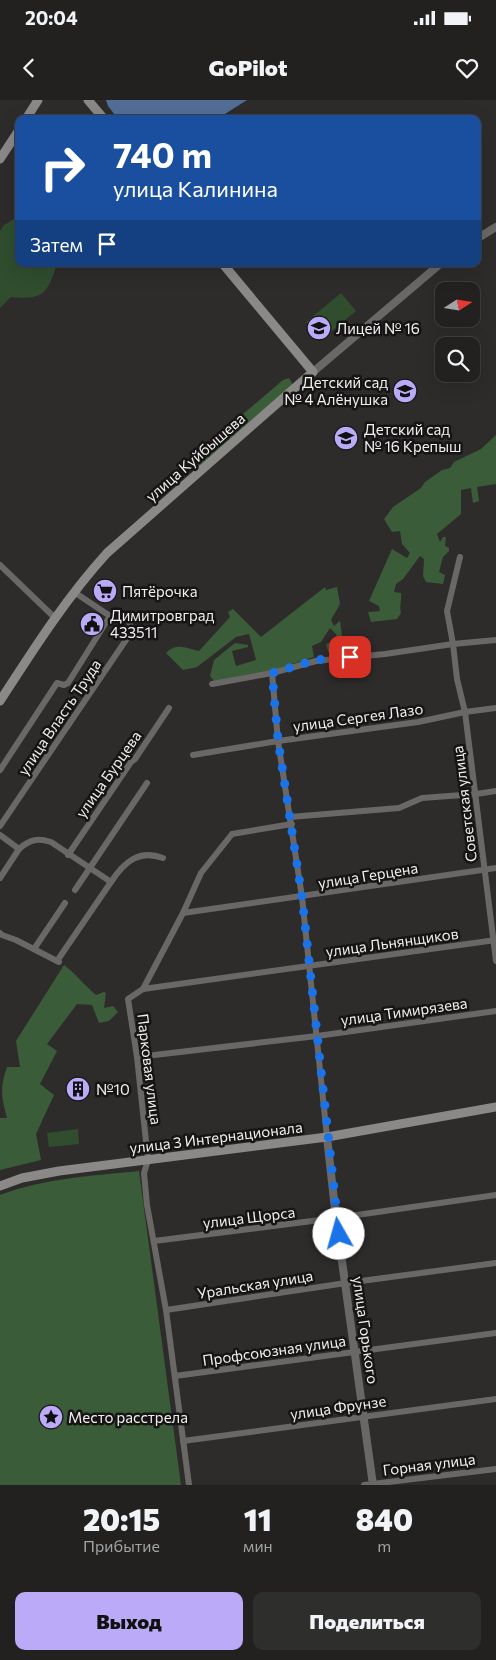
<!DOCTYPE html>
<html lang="ru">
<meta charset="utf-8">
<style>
:root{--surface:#222120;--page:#2e2e2d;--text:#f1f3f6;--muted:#a2a3a5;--line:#3f3e3e;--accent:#baaaf7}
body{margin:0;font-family:Commissioner,sans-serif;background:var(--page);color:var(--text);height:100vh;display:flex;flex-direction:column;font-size:19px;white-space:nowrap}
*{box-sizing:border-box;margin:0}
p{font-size:16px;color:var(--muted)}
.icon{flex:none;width:28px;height:28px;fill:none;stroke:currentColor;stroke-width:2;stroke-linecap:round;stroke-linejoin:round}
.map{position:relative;height:1385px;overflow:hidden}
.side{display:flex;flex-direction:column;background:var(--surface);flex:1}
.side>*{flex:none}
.top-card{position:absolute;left:15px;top:15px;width:466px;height:152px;border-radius:10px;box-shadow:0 5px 20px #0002,0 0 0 1px var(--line);background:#1a4fa0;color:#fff;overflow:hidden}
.needle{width:32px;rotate:78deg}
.controls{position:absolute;left:435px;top:182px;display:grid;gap:10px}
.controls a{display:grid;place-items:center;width:45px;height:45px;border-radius:10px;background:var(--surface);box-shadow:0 5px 20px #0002,0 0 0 1px var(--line);font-size:25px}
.pin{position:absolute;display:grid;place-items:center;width:42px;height:42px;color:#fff;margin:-21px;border-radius:10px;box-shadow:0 2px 8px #0006}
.me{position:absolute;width:55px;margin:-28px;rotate:353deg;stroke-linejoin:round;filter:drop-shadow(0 0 4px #0008)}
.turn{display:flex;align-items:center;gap:18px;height:105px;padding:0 15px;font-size:22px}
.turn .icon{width:65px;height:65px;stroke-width:2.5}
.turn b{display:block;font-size:35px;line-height:42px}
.then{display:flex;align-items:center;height:48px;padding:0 15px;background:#0003;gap:10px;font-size:19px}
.eta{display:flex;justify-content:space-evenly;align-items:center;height:85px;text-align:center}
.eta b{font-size:30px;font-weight:800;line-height:35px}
.action{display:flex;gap:10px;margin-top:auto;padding:10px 15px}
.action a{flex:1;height:58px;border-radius:10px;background:var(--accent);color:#111;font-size:20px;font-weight:800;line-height:58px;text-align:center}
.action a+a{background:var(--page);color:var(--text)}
.status{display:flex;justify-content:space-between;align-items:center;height:35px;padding:0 25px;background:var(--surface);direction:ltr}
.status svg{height:14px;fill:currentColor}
header{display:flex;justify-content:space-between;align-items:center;height:65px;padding:0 15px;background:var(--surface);font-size:22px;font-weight:800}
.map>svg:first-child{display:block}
.green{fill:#304d2e}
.forest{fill:#3a5c38}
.water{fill:#536e96}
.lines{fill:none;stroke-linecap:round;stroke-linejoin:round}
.minor{stroke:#696866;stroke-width:6}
.tertiary{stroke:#696866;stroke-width:8}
.secondary{stroke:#8a8987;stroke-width:9}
.route{stroke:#1a73e8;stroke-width:9;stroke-dasharray:0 16.2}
.labels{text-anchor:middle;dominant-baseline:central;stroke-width:5;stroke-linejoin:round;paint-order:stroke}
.poi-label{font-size:15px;fill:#f1efee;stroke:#161414;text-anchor:start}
.street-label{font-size:15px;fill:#f1efee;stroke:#161414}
</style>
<div class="status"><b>20:04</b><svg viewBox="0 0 49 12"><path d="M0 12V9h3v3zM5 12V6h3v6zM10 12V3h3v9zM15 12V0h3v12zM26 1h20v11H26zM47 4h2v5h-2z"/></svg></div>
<header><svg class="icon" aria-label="back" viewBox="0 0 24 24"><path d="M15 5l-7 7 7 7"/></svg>GoPilot<svg class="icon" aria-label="heart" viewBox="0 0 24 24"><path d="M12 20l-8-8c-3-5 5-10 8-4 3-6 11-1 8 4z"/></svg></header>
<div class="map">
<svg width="496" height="1385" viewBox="0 0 496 1385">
<rect width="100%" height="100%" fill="#2e2c2a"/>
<g class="green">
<path d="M 19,116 L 19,164 L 57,164 C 47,194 44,200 11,197 L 0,208 L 0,131 L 4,125 Z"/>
<path d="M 341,193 L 356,211 L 321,240 L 306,222 Z"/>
<path d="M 78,1029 L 79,1044 L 49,1047 L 47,1033 Z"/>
</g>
<g class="forest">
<path d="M 289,278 L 293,285 L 200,366 L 195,366 L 195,355 L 283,280 Z"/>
<path d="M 496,335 L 496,384 L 477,387 L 479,401 L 473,403 L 471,388 L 461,390 L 461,414 L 437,434 L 440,442 L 443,437 L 446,437 L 445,446 L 449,448 L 449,451 L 443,457 L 439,472 L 445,475 L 443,484 L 426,482 L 423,476 L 424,459 L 420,456 L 403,479 L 396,484 L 394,492 L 401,493 C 402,500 399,506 401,513 L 397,519 L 371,522 L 368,512 L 380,511 L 379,506 L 369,501 L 392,449 L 407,458 L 410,453 L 402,444 L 400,431 L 392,432 L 384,419 L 393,407 L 421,388 L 425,382 L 442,370 L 450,368 L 454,362 L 481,349 Z"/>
<path d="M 325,487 L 326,490 L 337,487 L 340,504 L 331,520 L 334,526 L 340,521 L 343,543 L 341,551 L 328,552 L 326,544 L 337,541 L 336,534 L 330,528 L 321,542 L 312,546 L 314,557 L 270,571 L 214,581 L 210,576 L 214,560 L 235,543 L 248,545 L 248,547 L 232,551 L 236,566 L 256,560 L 249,534 L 236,537 L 197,567 L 183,570 L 166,553 C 176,542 186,548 199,551 L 230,517 L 228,512 L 233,509 L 261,537 Z"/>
<path d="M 64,865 C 76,874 84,885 96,895 L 104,892 L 106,893 L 104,908 L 113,906 L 118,912 L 109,921 L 99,923 L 92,905 L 77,904 L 47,944 L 57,951 L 40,984 L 54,995 L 36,1034 L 41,1060 L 0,1070 L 0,1018 L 7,1018 C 1,996 0,988 7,967 L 20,967 L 16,941 Z"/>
<path d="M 139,1071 L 181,1385 L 0,1385 L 0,1095 C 45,1078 92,1076 139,1071 Z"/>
</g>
<path class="water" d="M 106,0 L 247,0 L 217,19 L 118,19 L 108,6 Z"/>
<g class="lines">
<g class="minor">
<path d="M 460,457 L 447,511 L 453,544 L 457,579 L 465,612 L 496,861"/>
<path d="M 0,465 L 55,518"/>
<path d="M 272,573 L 278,641 L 302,797 L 327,1037"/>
<path d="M 212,584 L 272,573 L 316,561 L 385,554 L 453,544 L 496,540"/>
<path d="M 193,655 L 278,641 L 418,622 L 465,612 L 496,608"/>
<path d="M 0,670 L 57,583 L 64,585 L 68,583 L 110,516"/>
<path d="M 290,717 L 399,708 L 422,698 L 476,694 L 496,691"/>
<path d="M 0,726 L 132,531 L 129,521 L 121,516 L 110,516 L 74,492"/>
<path d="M 0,735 L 19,749 L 0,778"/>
<path d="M 19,749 C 30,739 38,738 51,742 L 111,782 L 57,861"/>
<path d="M 68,755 L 131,662 L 135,659 L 169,608"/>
<path d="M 111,782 C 124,762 139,749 163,758"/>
<path d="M 75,790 L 147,683"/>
<path d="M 183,813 L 496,768"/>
<path d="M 0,833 L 2,835 L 16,840 L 59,862"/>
<path d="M 34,849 L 65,803"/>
<path d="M 143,889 L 496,840"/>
<path d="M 137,957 L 317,936 L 496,911"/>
<path d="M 154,1141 L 336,1118 L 496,1095"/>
<path d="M 166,1210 L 346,1183 L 496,1163"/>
<path d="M 175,1276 L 496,1233"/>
<path d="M 183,1341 L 496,1299"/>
<path d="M 189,1385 L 166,1210 L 147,1105 L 144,1073 L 148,1060 L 137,957 L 128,899 L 143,889 L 183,813 L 201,773 L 232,734 L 292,724"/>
<path d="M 364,1385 L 496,1369"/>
</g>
<g class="tertiary">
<path d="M 478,138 L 496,127"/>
<path d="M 313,272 L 440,164"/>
<path d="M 327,1037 L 336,1118 L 373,1385"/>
</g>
<g class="secondary">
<path d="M 88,0 L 104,19"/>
<path d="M 26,19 L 38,0"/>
<path d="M 0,59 L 19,30"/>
<path d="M 0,601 C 33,550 66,498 107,453 L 313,272 L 223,164"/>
<path d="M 0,1086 L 22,1078 L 59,1071 L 327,1037 L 496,1007"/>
</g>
</g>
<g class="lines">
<path class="route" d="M 339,1134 L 302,797 L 278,640 L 272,573 L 316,560 L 350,557"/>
</g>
<defs>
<g id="school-disc" transform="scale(1.25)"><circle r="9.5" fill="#baaaf7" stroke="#161414"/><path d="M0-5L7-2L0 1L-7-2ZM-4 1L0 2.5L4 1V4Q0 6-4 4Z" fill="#111"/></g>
<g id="supermarket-disc" transform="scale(1.25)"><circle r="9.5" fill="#baaaf7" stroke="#161414"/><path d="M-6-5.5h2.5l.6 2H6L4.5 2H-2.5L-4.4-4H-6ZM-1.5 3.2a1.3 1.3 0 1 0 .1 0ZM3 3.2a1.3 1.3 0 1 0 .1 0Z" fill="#111"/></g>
<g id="civic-disc" transform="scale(1.25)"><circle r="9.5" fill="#baaaf7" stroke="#161414"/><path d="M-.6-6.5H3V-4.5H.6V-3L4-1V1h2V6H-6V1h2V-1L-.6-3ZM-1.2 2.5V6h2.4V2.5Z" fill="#111"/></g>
<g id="building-disc" transform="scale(1.25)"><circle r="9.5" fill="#baaaf7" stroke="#161414"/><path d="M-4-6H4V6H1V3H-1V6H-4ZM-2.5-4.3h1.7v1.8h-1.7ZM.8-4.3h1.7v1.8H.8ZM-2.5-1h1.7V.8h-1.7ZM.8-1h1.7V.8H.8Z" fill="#111"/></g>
<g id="sight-disc" transform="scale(1.25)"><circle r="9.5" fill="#baaaf7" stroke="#161414"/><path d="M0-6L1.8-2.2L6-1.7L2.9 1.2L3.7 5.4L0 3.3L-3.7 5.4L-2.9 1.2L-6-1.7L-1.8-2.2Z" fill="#111"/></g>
</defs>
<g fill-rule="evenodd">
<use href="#school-disc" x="319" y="228"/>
<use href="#school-disc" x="405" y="291"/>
<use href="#school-disc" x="346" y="338"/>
<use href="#supermarket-disc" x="105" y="491"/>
<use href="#civic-disc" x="92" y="524"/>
<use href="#building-disc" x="78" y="989"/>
<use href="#sight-disc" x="51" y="1317"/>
</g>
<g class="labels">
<g class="poi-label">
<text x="336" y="228">Лицей № 16</text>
<text x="388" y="282" text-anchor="end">Детский сад<tspan x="388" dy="17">№ 4 Алёнушка</tspan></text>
<text x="364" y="329">Детский сад<tspan x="364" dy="17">№ 16 Крепыш</tspan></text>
<text x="122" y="491">Пятёрочка</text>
<text x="110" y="515">Димитровград<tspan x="110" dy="17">433511</tspan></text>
<text x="96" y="989">№10</text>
<text x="68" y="1317">Место расстрела</text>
</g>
<g class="street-label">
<text transform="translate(195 357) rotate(-41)">улица Куйбышева</text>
<text transform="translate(59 617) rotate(-56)">улица Власть Труда</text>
<text transform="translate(358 617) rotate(-8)">улица Сергея Лазо</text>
<text transform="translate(108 674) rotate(-55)">улица Бурцева</text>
<text transform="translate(464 704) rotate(-97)">Советская улица</text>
<text transform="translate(368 775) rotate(-9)">улица Герцена</text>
<text transform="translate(392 842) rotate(-8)">улица Льнянщиков</text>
<text transform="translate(404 911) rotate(-8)">улица Тимирязева</text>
<text transform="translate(150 969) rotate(83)">Парковая улица</text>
<text transform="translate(216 1037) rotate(-7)">улица 3 Интернационала</text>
<text transform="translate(249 1117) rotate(-7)">улица Щорса</text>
<text transform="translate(255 1184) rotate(-9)">Уральская улица</text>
<text transform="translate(366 1230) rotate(82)">улица Горького</text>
<text transform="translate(274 1250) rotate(-8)">Профсоюзная улица</text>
<text transform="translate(338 1307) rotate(-8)">улица Фрунзе</text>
<text transform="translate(429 1364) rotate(-7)">Горная улица</text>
</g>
</g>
</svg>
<div class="controls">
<a><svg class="needle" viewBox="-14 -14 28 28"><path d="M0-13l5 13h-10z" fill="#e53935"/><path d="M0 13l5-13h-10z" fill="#a2a3a5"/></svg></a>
<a><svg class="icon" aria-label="search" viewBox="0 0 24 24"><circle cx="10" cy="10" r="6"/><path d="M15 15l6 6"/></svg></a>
</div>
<div class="pin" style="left:350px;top:557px;background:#d93025"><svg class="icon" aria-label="arrive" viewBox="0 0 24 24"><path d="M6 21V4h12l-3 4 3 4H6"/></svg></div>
<svg class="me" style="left:339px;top:1134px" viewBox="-20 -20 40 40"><circle r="19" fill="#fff"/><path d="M0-13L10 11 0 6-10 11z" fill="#1a73e8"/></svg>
<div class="top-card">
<div class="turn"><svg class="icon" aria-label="right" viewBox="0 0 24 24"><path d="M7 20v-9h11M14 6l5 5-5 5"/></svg><div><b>740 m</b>улица Калинина</div></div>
<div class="then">Затем<svg class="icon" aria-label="arrive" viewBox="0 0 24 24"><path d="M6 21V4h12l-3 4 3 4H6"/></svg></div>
</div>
</div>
<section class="side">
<div class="eta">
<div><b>20:15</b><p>Прибытие</p></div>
<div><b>11</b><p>мин</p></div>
<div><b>840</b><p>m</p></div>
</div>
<div class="action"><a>Выход</a><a>Поделиться</a></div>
</section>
